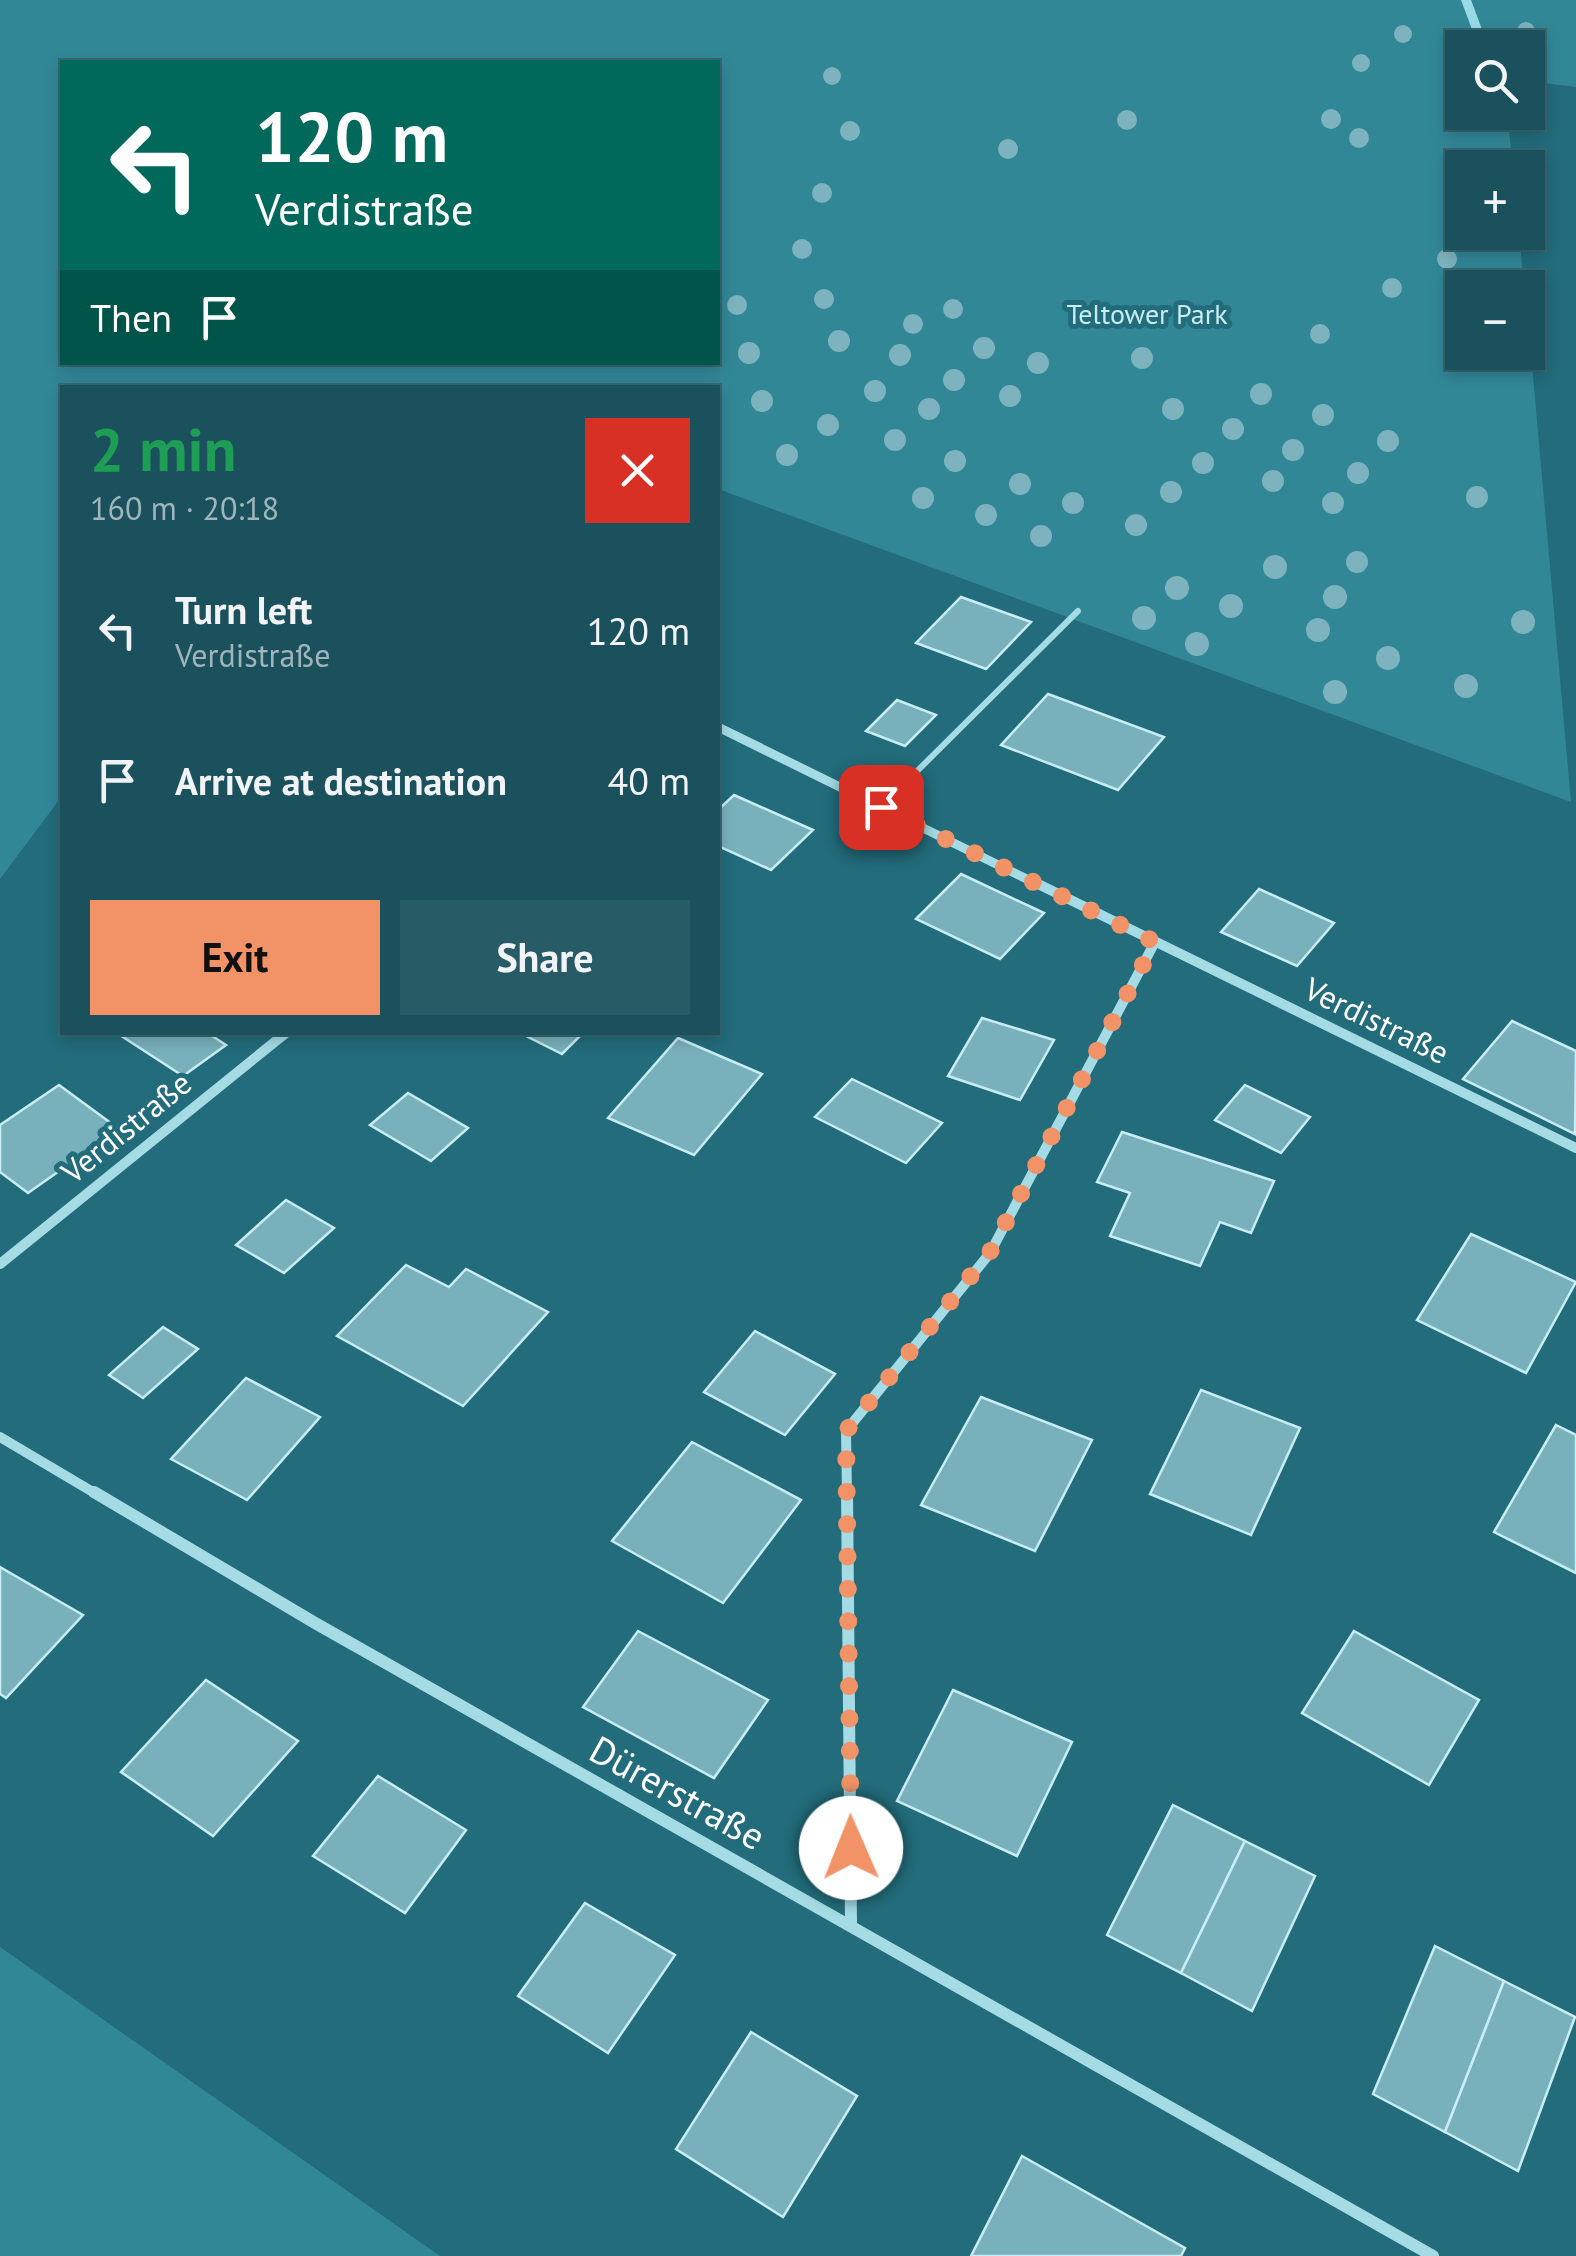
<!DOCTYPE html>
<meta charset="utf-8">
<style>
:root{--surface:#1a515c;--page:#275b65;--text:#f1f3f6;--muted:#9fb5bb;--line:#386872;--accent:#f19367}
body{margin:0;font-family:"PT Sans",sans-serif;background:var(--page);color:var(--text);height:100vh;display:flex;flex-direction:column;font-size:38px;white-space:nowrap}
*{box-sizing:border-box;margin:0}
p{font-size:32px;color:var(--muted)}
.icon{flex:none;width:55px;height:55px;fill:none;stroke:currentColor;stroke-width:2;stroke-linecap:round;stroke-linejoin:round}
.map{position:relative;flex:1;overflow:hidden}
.details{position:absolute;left:60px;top:385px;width:660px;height:650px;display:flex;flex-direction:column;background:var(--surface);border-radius:0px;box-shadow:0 5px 15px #0003,0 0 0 2px var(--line)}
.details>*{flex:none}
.guide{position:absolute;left:60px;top:60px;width:660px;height:305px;border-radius:0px;box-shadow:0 5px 15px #0003,0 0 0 2px var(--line);background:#00695c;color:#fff;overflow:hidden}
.fabs{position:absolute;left:1445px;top:30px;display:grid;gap:20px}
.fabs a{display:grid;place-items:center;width:100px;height:100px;border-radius:0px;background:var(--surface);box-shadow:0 5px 15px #0003,0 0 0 2px var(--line);font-size:50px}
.pin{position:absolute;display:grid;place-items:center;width:85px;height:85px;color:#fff;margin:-42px;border-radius:20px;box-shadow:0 5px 15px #0006}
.me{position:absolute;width:110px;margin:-55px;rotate:359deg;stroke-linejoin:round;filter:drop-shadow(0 0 8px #0008)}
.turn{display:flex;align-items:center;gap:35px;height:210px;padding:0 30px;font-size:45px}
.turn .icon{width:130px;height:130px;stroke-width:2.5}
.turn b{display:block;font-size:70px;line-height:85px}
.then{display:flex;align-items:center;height:95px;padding:0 30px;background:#0003;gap:20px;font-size:38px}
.round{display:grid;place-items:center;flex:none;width:105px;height:105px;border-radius:0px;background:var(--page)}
.head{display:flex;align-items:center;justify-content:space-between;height:170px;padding:0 30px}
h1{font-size:60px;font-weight:600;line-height:75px;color:#1e9e55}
.action{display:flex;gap:20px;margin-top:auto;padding:20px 30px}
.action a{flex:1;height:115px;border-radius:0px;background:var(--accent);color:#111;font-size:40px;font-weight:600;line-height:115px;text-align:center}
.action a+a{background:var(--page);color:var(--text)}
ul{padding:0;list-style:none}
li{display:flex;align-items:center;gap:30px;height:150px;padding:0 30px}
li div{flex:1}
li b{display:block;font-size:38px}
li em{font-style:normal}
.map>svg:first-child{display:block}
.green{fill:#328797;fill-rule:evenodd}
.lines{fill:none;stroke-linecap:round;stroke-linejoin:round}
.stream{fill:#98dbe7;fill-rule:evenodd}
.building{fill:#78b0bb;stroke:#c8edf4;stroke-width:2.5}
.service{stroke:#a4dbe5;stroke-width:6}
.minor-far2{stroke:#a4dbe5;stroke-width:9}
.minor-far1{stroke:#a4dbe5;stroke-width:10}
.minor{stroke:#a4dbe5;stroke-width:12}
.tree{fill:#7db3be}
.route{stroke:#f19367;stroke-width:18;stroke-dasharray:0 32.4}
.labels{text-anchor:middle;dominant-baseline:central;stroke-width:10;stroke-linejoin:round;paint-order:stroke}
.far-park-label{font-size:28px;fill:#c8edf4;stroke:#226c7b}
.street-label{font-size:32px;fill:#fff;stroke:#226c7b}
.near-street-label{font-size:38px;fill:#fff;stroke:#226c7b}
</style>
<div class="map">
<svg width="1576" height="2256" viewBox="0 0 1576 2256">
<rect width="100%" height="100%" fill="#226c7b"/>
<g class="green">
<path d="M 0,0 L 1576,0 L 1576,87 L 1528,81 L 1528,48 L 1462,48 L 1462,112 L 1507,113 L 1513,167 L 1462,168 L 1462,232 L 1519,233 L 1524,287 L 1462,288 L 1462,352 L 1528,352 L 1528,320 L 1571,802 L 718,489 L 718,388 L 62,388 L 62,796 L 0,879 ZM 62,62 L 718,62 L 718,362 L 62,362 Z"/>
<path d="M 0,1947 L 440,2256 L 0,2256 Z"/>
</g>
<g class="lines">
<path class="stream" d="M 1461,0 L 1471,0 L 1489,48 L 1479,48 Z"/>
</g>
<g class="building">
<path d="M 961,597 L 1031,622 L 986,669 L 916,643 Z"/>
<path d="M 1048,694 L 1164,737 L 1118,790 L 1001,745 Z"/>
<path d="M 897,700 L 936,715 L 905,746 L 866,731 Z"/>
<path d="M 734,795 L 813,830 L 771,870 L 718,846 L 718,810 Z"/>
<path d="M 961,874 L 1044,913 L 1000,959 L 916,919 Z"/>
<path d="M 1259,889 L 1334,923 L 1297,966 L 1221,932 Z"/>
<path d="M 982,1018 L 1054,1040 L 1020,1100 L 948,1076 Z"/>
<path d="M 1512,1021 L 1576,1051 L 1575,1134 L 1463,1079 Z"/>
<path d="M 128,1032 L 206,1032 L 226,1045 L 183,1076 L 123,1037 Z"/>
<path d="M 518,1032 L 584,1032 L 562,1054 Z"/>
<path d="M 678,1038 L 762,1074 L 694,1155 L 608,1118 Z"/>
<path d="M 852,1079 L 942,1123 L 906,1163 L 815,1117 Z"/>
<path d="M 59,1085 L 119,1129 L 28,1193 L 0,1172 L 0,1125 Z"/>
<path d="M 1245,1085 L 1310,1117 L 1281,1153 L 1215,1120 Z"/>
<path d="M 408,1093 L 468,1128 L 431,1161 L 370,1125 Z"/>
<path d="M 1122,1132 L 1274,1181 L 1251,1233 L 1220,1222 L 1200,1266 L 1110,1236 L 1130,1193 L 1097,1182 Z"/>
<path d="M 286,1200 L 334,1228 L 284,1273 L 236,1245 Z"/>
<path d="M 1471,1234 L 1576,1282 L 1526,1373 L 1417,1320 Z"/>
<path d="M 406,1265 L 449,1287 L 466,1269 L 548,1312 L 463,1406 L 337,1336 Z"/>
<path d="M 163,1327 L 198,1349 L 143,1398 L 109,1375 Z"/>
<path d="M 755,1331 L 835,1374 L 785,1435 L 704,1392 Z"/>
<path d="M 246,1378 L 320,1417 L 247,1500 L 171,1459 Z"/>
<path d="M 1201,1390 L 1300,1428 L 1251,1535 L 1150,1494 Z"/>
<path d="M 981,1397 L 1092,1440 L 1035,1551 L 921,1505 Z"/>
<path d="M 1556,1425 L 1576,1435 L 1576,1573 L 1494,1532 Z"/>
<path d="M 692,1442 L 801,1500 L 723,1603 L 612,1541 Z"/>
<path d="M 0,1567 L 83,1615 L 6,1698 L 0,1694 Z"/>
<path d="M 638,1631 L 768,1700 L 714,1778 L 583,1707 Z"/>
<path d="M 1354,1631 L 1479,1700 L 1429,1785 L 1302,1713 Z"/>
<path d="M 206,1680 L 298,1741 L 213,1836 L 121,1772 Z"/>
<path d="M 953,1690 L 1072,1742 L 1017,1856 L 897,1801 Z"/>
<path d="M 378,1776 L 466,1830 L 405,1913 L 313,1856 Z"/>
<path d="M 1173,1805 L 1245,1841 L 1181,1973 L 1107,1935 Z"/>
<path d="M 1245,1841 L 1315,1876 L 1252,2011 L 1181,1973 Z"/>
<path d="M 585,1903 L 675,1955 L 608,2053 L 518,1996 Z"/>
<path d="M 1435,1946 L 1504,1981 L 1445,2132 L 1373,2094 Z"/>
<path d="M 1504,1981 L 1575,2017 L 1518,2171 L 1445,2132 Z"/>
<path d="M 751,2032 L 857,2096 L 783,2217 L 676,2149 Z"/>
<path d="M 1022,2156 L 1185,2248 L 1181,2256 L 971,2256 Z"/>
</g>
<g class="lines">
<path class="service" d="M 881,807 L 1078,611"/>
<path class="minor-far2" d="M 718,727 L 1037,884"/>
<g class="minor-far1">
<path d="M 1032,881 L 1576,1148"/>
<path d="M 0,1264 L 287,1032"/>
<path d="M 0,1437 L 98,1495"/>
<path d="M 847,1495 L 846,1431 L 990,1253 L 1155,942"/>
</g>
<g class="minor">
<path d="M 94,1492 L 315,1623 L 1433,2256"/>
<path d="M 847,1492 L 851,1924"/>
</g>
</g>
<g class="tree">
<circle cx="1526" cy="31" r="9"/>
<circle cx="1403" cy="34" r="9"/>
<circle cx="1361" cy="63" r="9"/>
<circle cx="832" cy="76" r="9"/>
<circle cx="1331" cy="119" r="10"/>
<circle cx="1127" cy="120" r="10"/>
<circle cx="850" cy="131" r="10"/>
<circle cx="1359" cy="138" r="10"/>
<circle cx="1008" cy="149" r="10"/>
<circle cx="822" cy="193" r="10"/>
<circle cx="802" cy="249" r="10"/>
<circle cx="1447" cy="259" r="10"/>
<circle cx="1392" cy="288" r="10"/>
<circle cx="824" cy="299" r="10"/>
<circle cx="737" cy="305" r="10"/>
<circle cx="953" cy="309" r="10"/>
<circle cx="913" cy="324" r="10"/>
<circle cx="1320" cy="334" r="10"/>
<circle cx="839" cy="341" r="11"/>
<circle cx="984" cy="348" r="11"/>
<circle cx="749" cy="353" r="11"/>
<circle cx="900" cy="355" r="11"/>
<circle cx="1142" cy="358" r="11"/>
<circle cx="1038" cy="363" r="11"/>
<circle cx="954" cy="380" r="11"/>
<circle cx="875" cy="391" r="11"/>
<circle cx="1261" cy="394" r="11"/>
<circle cx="1010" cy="396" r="11"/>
<circle cx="762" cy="401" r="11"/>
<circle cx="929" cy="409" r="11"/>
<circle cx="1173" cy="409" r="11"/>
<circle cx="1323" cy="415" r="11"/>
<circle cx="828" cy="425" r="11"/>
<circle cx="1233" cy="429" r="11"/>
<circle cx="895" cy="440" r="11"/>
<circle cx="1388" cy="441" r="11"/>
<circle cx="1293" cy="450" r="11"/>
<circle cx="787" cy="455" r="11"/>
<circle cx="955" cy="461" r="11"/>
<circle cx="1203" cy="463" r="11"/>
<circle cx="1358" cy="473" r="11"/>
<circle cx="1273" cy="481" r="11"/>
<circle cx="1020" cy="484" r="11"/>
<circle cx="1171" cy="492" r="11"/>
<circle cx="1477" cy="497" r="11"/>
<circle cx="923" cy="498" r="11"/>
<circle cx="1073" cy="503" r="11"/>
<circle cx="1333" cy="503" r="11"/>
<circle cx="986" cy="515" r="11"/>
<circle cx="1136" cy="525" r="11"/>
<circle cx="1041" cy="536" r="11"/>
<circle cx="1357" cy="562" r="11"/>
<circle cx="1275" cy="567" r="12"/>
<circle cx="1177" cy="588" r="12"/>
<circle cx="1335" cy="597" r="12"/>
<circle cx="1231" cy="606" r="12"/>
<circle cx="1144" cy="618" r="12"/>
<circle cx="1523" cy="622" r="12"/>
<circle cx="1318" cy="630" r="12"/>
<circle cx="1197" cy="644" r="12"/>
<circle cx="1388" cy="658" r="12"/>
<circle cx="1466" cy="686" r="12"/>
<circle cx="1335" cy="692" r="12"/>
</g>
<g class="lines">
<path class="route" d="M 851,1848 L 846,1431 L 990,1252 L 1155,942 L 881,807"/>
</g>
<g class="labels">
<g class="far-park-label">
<text x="1147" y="313">Teltower Park</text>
</g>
<g class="street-label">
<text transform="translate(1377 1020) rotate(26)">Verdistraße</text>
<text transform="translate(126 1127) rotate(-39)">Verdistraße</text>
</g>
<g class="near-street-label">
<text transform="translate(678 1792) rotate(29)">Dürerstraße</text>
</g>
</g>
</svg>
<div class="fabs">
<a><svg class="icon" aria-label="search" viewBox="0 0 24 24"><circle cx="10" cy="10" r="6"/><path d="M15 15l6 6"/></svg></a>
<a>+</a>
<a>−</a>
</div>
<div class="pin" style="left:881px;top:807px;background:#d93025"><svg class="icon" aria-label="arrive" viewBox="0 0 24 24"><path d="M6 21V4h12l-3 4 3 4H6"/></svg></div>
<svg class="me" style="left:851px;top:1848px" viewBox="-20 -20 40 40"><circle r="19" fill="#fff"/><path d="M0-13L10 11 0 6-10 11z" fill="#f19367"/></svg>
<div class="guide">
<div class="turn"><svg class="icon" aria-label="left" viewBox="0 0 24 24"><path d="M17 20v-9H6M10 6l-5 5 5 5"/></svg><div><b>120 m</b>Verdistraße</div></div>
<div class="then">Then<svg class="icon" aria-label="arrive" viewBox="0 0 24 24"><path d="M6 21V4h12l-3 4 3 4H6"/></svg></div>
</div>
<section class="details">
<div class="head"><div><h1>2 min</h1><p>160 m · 20:18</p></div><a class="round" style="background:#d93025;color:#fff"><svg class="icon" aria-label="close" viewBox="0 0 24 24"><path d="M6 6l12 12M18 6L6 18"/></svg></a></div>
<ul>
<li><svg class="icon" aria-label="left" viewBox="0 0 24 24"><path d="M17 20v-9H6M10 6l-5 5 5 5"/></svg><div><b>Turn left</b><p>Verdistraße</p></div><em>120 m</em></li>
<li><svg class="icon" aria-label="arrive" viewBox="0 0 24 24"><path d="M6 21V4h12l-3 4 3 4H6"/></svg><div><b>Arrive at destination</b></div><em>40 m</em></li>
</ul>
<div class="action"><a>Exit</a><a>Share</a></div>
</section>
</div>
